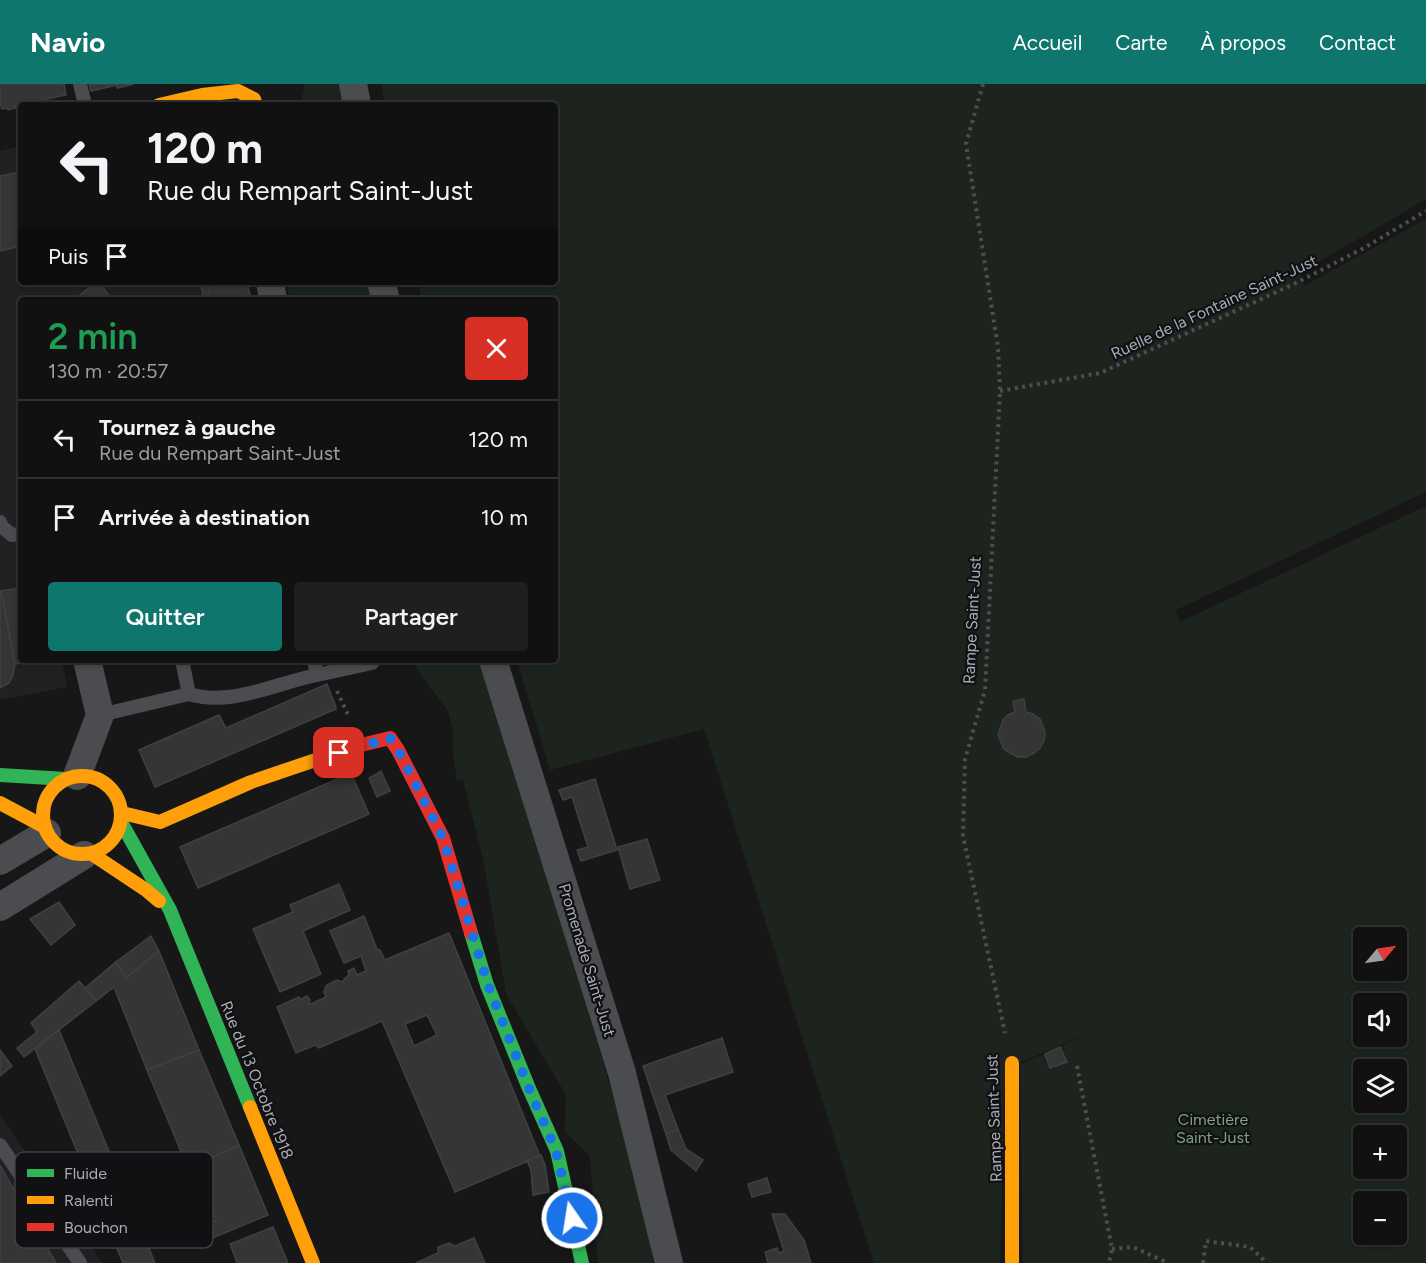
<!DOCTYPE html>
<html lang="fr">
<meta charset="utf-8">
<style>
:root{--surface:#111;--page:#1e1f1f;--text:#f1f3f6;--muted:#9c9d9f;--line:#303131;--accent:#0f766e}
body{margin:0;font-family:Figtree,sans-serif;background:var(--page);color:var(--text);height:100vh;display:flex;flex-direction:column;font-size:22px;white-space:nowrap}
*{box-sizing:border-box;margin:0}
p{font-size:20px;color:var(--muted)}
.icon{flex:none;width:33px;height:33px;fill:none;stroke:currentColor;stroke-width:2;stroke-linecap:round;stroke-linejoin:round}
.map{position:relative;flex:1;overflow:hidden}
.drawer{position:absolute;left:18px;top:213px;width:540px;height:366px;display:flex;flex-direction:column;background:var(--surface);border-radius:6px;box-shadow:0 3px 9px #0003,0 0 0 2px var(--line)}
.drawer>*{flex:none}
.top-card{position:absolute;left:18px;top:18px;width:540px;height:183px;border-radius:6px;box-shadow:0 3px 9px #0003,0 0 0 2px var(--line);background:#111;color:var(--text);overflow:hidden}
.needle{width:39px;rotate:61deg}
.fabs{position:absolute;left:1353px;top:843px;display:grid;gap:12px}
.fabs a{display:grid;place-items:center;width:54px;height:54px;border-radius:6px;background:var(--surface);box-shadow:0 3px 9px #0003,0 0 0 2px var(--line);font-size:30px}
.pin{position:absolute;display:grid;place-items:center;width:51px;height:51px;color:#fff;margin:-26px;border-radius:12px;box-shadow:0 3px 9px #0006}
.me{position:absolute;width:66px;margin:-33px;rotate:347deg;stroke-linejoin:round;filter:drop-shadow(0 0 4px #0008)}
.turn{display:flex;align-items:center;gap:21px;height:126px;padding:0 30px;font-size:27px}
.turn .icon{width:78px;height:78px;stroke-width:2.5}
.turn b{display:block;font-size:42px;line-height:51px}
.then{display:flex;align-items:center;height:57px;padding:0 30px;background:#0003;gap:12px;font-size:22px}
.round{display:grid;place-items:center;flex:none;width:63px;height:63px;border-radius:6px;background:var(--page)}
.overview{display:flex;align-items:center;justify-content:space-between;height:102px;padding:0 30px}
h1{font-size:36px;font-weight:600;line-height:45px;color:#1e9e55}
.action{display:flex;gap:12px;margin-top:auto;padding:12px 30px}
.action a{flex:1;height:69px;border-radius:6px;background:var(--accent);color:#fff;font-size:24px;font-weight:600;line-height:69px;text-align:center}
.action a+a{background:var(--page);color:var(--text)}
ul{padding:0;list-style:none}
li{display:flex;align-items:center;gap:18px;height:78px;padding:0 30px;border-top:2px solid var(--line)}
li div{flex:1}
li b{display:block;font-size:22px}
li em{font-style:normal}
header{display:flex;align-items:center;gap:36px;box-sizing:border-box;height:84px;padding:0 30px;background:var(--accent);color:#fff}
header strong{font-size:28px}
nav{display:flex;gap:33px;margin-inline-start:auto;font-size:21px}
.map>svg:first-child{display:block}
.built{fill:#212123}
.green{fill:#1d241e;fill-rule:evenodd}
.building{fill:#353536;stroke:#3f4043;stroke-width:1.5;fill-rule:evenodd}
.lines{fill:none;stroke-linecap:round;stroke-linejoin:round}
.path{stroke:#4d4e52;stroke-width:4;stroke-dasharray:3 4.5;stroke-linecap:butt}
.lane{stroke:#4b4c50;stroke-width:14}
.street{stroke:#4b4c50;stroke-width:28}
.fast{stroke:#30b455;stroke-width:14}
.slow{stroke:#ff9f0a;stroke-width:14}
.jam{stroke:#e5322d;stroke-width:14}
.route{stroke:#1a73e8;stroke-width:10;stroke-dasharray:0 18}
.labels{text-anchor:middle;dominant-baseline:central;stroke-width:4.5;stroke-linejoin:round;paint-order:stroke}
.street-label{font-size:16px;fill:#a8adb8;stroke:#111113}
.park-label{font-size:16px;fill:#7fa381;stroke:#111113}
.key{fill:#111113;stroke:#3e4045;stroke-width:1.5}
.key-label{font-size:16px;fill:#a8adb8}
</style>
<header>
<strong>Navio</strong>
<nav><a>Accueil</a><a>Carte</a><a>À propos</a><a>Contact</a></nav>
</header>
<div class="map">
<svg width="1426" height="1179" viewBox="0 0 1426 1179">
<rect width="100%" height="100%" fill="#171717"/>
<g class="built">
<path d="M 21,62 L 21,198 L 247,198 L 251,216 L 21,216 L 21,576 L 62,576 L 67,603 L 0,616 L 0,67 Z"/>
<path d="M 0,1031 L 102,1179 L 0,1179 Z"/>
</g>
<g class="green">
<path d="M 305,0 L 346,0 L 349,21 L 300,21 Z"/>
<path d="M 381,0 L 1426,0 L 1426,115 L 1300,189 L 1304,202 L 1426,135 L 1426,408 L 1176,526 L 1180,538 L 1426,422 L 1426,1179 L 1023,1179 L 1020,980 L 1045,970 L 1051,984 L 1067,978 L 1060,963 L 1087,950 L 1005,985 L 1000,1179 L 874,1179 L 704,645 L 550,686 L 517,576 L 555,576 L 555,216 L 421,216 L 418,198 L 555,198 L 555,21 L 385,21 ZM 1364,854 L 1396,854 L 1396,886 L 1364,886 ZM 1364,920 L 1396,920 L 1396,952 L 1364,952 ZM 1364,986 L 1396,986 L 1396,1018 L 1364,1018 ZM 1364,1052 L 1396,1052 L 1396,1084 L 1364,1084 ZM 1364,1118 L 1396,1118 L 1396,1150 L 1364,1150 Z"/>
<path d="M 292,198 L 373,198 L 377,216 L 290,216 L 287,201 L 292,200 Z"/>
<path d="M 410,576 L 481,576 L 610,1001 L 648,1141 L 653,1179 L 598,1179 L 590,1072 L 565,1048 L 566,1011 L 506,910 L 483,774 L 463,696 L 457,697 L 453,670 L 453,646 L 448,627 Z"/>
</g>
<g class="building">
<path d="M 0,0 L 64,0 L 66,11 L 15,22 L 16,24 L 8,26 L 7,24 L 2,25 L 0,19 Z"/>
<path d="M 89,0 L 134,0 L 117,4 L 117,1 L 91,7 Z"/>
<path d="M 21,88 L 21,162 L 0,167 L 0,92 Z"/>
<path d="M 97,198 L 99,198 L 112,216 L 73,216 Z"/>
<path d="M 200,198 L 208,198 L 211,216 L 204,216 Z"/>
<path d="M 208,198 L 247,198 L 251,216 L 211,216 Z"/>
<path d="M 21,504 L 21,576 L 32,576 L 15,580 L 1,507 Z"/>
<path d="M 1,507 L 15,580 L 13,591 L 9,599 L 0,604 L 0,508 Z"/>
<path d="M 327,600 L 336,623 L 336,625 L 155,703 L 139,666 L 219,631 L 226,644 Z"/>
<path d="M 1024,615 L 1026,628 L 1033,630 L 1040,635 L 1045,648 L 1044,657 L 1040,664 L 1034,669 L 1026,673 L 1018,673 L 1010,669 L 1004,665 L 998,651 L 1003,636 L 1008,631 L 1015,628 L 1013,617 Z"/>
<path d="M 381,687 L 390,707 L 377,713 L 369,694 Z"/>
<path d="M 351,689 L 369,730 L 198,804 L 180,763 Z"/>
<path d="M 595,695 L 617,766 L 581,777 L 577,766 L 588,763 L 572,713 L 563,716 L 559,706 Z"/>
<path d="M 647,755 L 660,796 L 630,805 L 618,763 Z"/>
<path d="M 339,800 L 350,826 L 303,847 L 321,890 L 280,908 L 253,845 L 293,828 L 290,821 Z"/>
<path d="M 59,818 L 75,841 L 51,861 L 30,835 Z"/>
<path d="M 364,832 L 377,865 L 380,866 L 385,876 L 449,849 L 540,1072 L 455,1108 L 382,937 L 319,964 L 315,961 L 296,969 L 277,923 L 299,913 L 300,916 L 307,912 L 310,916 L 309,921 L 326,913 L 324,908 L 326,902 L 331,899 L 337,896 L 343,898 L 344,895 L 349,891 L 348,887 L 354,884 L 357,891 L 366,887 L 361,872 L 344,879 L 330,847 ZM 427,931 L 437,951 L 414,962 L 405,940 Z"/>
<path d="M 151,852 L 159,867 L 126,894 L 116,878 Z"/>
<path d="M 159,867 L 199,966 L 147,986 L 114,903 L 96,917 L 85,904 L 116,878 L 126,894 Z"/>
<path d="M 79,897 L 96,917 L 24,973 L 17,964 L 37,948 L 31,939 Z"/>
<path d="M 59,946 L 155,1179 L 123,1179 L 35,965 Z"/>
<path d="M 722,954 L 733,988 L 665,1011 L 678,1045 L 666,1050 L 643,982 Z"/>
<path d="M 1060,963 L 1067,978 L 1050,984 L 1045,970 Z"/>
<path d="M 0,966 L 12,982 L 0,992 Z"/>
<path d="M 199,966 L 239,1061 L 194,1082 L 187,1082 L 147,986 Z"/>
<path d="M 678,1045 L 686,1065 L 703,1076 L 696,1087 L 671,1066 L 666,1050 Z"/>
<path d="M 239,1061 L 268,1131 L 205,1157 L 199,1144 L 216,1136 L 194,1082 Z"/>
<path d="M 541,1071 L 545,1081 L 549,1108 L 533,1111 L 531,1086 L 527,1077 Z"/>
<path d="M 0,1081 L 56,1179 L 0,1179 Z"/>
<path d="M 767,1094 L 771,1108 L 752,1113 L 748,1100 Z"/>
<path d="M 772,1130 L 785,1130 L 804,1156 L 811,1179 L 768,1179 L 765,1168 L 777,1164 L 779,1169 L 784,1167 Z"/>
<path d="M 273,1143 L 288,1179 L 237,1179 L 230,1160 Z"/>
<path d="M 474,1154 L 485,1179 L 416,1179 L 438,1169 L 438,1163 L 449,1159 L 455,1162 Z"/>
</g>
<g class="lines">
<g class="path">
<path d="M 983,0 L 966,60 L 998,263 L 1000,307 L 985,606 L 965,675 L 963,752 L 1005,949"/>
<path d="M 1000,307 L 1100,289 L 1294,200 L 1364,164 L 1426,127"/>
<path d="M 337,607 L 349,633"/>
<path d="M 1077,982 L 1112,1165 L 1109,1179"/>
<path d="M 1112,1165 L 1133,1163 L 1168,1179"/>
<path d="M 1203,1179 L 1206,1157 L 1250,1163 L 1267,1179"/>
</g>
<g class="lane">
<path d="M 80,0 L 85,21"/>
<path d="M 0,438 L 2,443 L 12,451 L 21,450"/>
<path d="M 182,576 L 189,610"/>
<path d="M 314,576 L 317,591"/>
<path d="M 100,631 L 189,610 C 231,623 276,599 317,591 C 335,587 354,583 372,579 L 374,576"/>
<path d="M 0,1061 L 80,1179"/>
</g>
<g class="street">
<path d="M 353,0 L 357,21"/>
<path d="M 270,198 L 273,216"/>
<path d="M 381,198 L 386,216"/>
<path d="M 493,576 L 622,989 L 669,1179"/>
<path d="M 77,692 L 100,631 L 87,576"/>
<path d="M 0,777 L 47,749"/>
<path d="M 0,823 L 84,771"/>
</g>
<g class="fast">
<path d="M 0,691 L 66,695"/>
<path d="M 121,738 L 170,826 L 250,1023"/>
<path d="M 471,849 L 487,901 L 528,1002 L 557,1067 L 582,1179"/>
</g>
<g class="slow">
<path d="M 159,21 L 202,11 L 238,7 L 254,15 L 256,21"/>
<circle cx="82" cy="731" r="39"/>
<path d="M 0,719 L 45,743"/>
<path d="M 122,729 L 160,738 L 251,698 L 333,670"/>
<path d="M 92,770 L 146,806 L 159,817"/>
<path d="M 1012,979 L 1012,1179"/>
<path d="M 250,1023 L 313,1179"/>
</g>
<path class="jam" d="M 333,670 L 361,661 L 390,654 L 398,666 L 443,754 L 471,849"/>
</g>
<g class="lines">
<path class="route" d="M 339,669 L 390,654 L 398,666 L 443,754 L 488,901 L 528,1002 L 556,1067 L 572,1134"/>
</g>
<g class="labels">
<g class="street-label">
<text transform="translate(1214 223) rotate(-25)">Ruelle de la Fontaine Saint-Just</text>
<text transform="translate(972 536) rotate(-87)">Rampe Saint-Just</text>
<text transform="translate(587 876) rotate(73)">Promenade Saint-Just</text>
<text transform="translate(257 996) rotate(68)">Rue du 13 Octobre 1918</text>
<text transform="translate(994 1034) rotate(-92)">Rampe Saint-Just</text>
</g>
<g class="park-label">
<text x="1213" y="1035">Cimetière<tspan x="1213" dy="18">Saint-Just</tspan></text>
</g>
</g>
<rect x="15" y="1068" width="198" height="96" rx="9" class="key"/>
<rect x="27" y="1085" width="27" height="8" fill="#30b455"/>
<rect x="27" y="1112" width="27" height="8" fill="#ff9f0a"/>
<rect x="27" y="1139" width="27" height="8" fill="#e5322d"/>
<g class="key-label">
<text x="64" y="1095">Fluide</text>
<text x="64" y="1122">Ralenti</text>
<text x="64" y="1149">Bouchon</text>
</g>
</svg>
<div class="fabs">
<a><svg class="needle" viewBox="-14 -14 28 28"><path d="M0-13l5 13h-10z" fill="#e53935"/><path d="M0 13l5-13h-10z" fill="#9c9d9f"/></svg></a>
<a><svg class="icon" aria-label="sound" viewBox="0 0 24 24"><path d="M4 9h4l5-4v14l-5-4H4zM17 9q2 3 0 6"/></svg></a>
<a><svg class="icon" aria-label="layers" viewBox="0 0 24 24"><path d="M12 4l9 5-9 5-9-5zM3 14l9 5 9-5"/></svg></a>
<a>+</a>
<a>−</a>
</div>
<div class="pin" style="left:339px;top:669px;background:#d93025"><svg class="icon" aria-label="arrive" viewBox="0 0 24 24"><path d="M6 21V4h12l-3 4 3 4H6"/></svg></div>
<svg class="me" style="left:572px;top:1134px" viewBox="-20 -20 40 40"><circle r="17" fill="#1a73e8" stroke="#fff" stroke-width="3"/><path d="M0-11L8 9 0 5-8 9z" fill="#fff"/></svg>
<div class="top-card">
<div class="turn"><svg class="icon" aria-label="left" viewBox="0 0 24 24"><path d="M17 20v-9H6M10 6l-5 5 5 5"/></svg><div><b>120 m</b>Rue du Rempart Saint-Just</div></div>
<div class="then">Puis<svg class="icon" aria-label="arrive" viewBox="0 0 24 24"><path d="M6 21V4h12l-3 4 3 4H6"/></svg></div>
</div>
<section class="drawer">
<div class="overview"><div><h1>2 min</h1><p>130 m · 20:57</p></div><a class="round" style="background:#d93025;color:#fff"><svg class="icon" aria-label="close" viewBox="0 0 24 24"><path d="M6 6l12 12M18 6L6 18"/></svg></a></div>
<ul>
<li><svg class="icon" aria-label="left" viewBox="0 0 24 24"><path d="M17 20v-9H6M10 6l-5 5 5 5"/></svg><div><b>Tournez à gauche</b><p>Rue du Rempart Saint-Just</p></div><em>120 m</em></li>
<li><svg class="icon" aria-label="arrive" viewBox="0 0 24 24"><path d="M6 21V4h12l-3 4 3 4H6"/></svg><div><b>Arrivée à destination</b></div><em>10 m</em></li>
</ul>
<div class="action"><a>Quitter</a><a>Partager</a></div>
</section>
</div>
